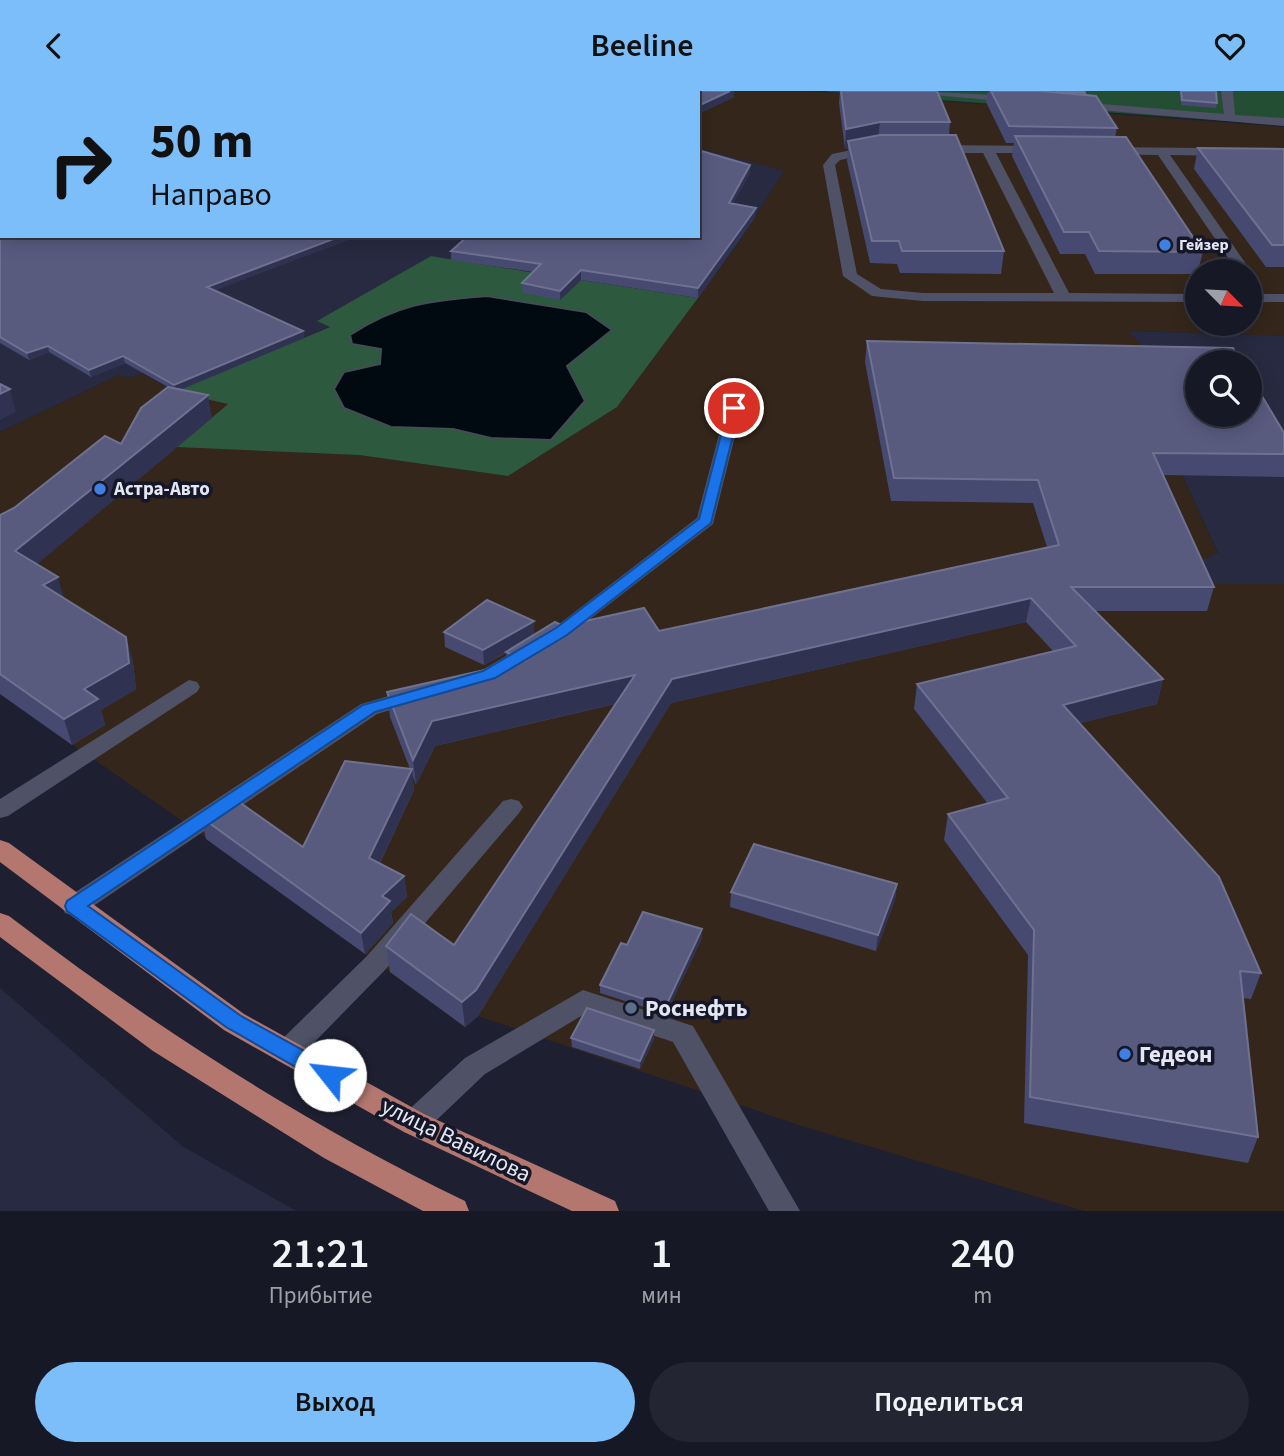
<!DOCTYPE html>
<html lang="ru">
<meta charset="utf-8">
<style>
:root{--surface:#161826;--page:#232532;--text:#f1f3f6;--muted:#9ea0a7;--line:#353743;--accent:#7cbef9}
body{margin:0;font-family:"Source Sans 3",sans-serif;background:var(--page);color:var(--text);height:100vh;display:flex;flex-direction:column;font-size:26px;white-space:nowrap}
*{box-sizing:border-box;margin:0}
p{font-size:23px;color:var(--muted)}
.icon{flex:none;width:38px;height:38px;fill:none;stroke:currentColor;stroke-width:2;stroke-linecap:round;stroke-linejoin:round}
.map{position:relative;height:1120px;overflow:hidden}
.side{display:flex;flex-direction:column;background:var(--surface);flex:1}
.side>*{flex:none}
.guide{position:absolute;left:0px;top:0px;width:700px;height:147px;box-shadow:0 4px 18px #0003,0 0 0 2px var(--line);background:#7cbef9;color:#111;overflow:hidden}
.needle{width:46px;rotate:114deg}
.buttons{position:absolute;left:1185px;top:168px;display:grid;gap:14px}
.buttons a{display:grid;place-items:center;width:77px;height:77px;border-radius:50%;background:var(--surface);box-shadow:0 4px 18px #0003,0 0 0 2px var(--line);font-size:35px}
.pin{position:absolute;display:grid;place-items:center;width:60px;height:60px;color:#fff;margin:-30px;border:4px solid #fff;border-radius:50%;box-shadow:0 2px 7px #0007}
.me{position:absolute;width:77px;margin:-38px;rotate:299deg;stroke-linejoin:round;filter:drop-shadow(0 0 5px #0008)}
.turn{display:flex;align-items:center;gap:24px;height:147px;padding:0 35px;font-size:32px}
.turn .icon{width:91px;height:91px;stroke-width:2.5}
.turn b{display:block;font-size:49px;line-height:60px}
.eta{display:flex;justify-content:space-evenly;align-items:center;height:119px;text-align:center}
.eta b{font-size:42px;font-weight:600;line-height:49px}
.primary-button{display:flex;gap:14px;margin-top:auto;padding:14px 35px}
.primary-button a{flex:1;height:80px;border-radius:42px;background:var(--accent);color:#111;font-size:28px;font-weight:600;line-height:80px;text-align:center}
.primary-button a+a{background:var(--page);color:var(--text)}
header{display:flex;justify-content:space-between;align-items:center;height:91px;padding:0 35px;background:var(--accent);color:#111;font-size:32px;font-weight:600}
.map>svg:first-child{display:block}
.commercial{fill:#34261a;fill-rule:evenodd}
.built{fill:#272a41;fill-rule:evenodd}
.green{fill:#234e34}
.forest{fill:#2d593e}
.water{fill:#000a10;stroke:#444c54;stroke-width:2}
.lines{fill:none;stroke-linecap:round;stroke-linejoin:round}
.minor{fill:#4f5267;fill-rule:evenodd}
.major{fill:#b3776f;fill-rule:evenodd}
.wall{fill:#474a70}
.shaded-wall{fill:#2f3251}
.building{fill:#585b7e;stroke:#6e7190;stroke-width:2}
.route{fill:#1a73e8;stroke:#114b97;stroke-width:2}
.shop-dot{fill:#3f7fe0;stroke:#151728;stroke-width:2.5}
.service-dot{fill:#5c6f8a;stroke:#151728;stroke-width:2.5}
.labels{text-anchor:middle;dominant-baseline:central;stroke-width:7;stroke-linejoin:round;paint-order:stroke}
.far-poi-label{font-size:16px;font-weight:bold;fill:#e4e7f3;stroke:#151728;text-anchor:start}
.poi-label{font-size:19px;font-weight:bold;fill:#e4e7f3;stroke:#151728;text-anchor:start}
.near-poi-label{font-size:23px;font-weight:bold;fill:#e4e7f3;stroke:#151728;text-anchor:start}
.near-street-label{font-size:23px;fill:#e4e7f3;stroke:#151728}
</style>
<header><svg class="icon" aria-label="back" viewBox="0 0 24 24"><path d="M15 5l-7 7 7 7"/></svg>Beeline<svg class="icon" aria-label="heart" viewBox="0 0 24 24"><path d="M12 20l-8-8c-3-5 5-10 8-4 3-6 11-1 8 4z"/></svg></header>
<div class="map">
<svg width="1284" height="1120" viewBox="0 0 1284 1120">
<rect width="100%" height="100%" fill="#1e2032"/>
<path class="commercial" d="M 496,0 L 808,0 L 1284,36 L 1284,245 L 1129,240 L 1145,257 L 1133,275 L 1218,463 L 1177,480 L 1171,493 L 1284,493 L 1284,1120 L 1084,1120 L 802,1035 L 478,925 L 465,936 L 194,738 L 0,603 L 0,341 L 119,284 L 129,287 L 142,282 L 175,301 L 229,312 L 179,355 L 359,364 L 508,385 L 617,316 L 737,154 L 783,81 L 698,57 L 698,2 ZM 1197,180 L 1250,180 L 1250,233 L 1197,233 Z"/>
<g class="built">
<path d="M 698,57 L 784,80 L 737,154 L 698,207 L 582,189 L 560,209 L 523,202 L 540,182 L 431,165 L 318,230 L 331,235 L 175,301 L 143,282 L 129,287 L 119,284 L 0,341 L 0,62 L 2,145 L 698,145 Z"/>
<path d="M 1128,240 L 1284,245 L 1284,493 L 1171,493 L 1177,481 L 1218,462 L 1132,274 L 1145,257 ZM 1197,271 L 1250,271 L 1250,324 L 1197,324 Z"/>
<path d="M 0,897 L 182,1055 L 296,1120 L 0,1120 Z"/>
</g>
<path class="green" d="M 824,0 L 1284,0 L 1284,34 L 830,1 Z"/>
<path class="forest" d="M 431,165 L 541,183 L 560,209 L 581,189 L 698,207 L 617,316 L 508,385 L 359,364 L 177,356 L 228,313 L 175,301 L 330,236 L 317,230 Z"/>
<path class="water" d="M 487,205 L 586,221 L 612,239 L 567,275 L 585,310 L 551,349 L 491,347 L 453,338 L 391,336 L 344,317 L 334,298 L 344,281 L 380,273 L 381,258 L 352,253 L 350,244 C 400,212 429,210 487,205 Z"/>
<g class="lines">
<g class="minor">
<path d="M 0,0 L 8,0 L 0,4 Z"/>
<path d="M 916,0 L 1013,5 L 1019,8 L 1013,11 L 922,3 Z"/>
<path d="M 1221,0 L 1233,0 L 1235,24 L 1284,27 L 1284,35 L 1077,17 L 1071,14 L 1077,11 L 1224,23 Z"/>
<path d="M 876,54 L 882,58 L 880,61 L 840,69 L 835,74 L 857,183 L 881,198 L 923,202 L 1054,202 L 983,62 L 933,62 L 927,58 L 933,54 L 1040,55 L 1046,59 L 1044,62 L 996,62 L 1069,202 L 1197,203 L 1197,211 L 923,210 L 872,205 L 843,185 L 823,74 L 832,63 Z"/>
<path d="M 1108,56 L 1284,58 L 1284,66 L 1170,64 L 1251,180 L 1250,182 L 1237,180 L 1158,64 L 1104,63 L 1102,60 Z"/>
<rect x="1250" y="203" width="34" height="8"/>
<path d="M 734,312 L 742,317 L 713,433 L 568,545 L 497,589 L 477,594 L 469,592 L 466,587 L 469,582 L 482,579 L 554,537 L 697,427 L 726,317 Z"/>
<path d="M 189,589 L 197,591 L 200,596 L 197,601 L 8,725 L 0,727 L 0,708 Z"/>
<path d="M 416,597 L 424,599 L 427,604 L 424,609 L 377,623 L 83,822 L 74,825 L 65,822 L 61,815 L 65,808 L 361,613 Z"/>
<path d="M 511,708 L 519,710 L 523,716 L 519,722 L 385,879 L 297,969 L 287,973 L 277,969 L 273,961 L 277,953 L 367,865 L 503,710 Z"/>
<path d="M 583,899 L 693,935 L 800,1120 L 769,1120 L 673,951 L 586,922 L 485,983 L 424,1041 L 414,1045 L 404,1041 L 399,1032 L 404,1023 L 465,967 Z"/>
</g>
<g class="major">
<path d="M 0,749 L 9,752 L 244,923 L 424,1023 L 615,1110 L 619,1120 L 572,1120 L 404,1041 L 224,939 L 0,771 Z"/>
<path d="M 0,822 L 9,825 C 153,935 302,1031 465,1110 L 469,1120 L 423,1120 L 324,1067 L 153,960 L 0,846 Z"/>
</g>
</g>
<g class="wall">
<path d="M 68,0 L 292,0 L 287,2 L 73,2 Z"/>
<path d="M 344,0 L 734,0 L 734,6 L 698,23 L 698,2 L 350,2 Z"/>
<path d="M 840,0 L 937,0 L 950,31 L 949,44 L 1004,160 L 1001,183 L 900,182 L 897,173 L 870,172 L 847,70 L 848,57 L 845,58 L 839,12 Z"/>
<path d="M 988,0 L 1084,0 L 1085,4 L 1117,37 L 1115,46 L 1203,161 L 1197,183 L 1095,183 L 1085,163 L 1060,163 L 1012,65 L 1014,52 L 1006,52 L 986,11 Z"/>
<path d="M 1180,0 L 1216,0 L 1217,12 L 1216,17 L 1181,14 Z"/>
<path d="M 1198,57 L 1284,58 L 1284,176 L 1266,176 L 1194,78 Z"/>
<path d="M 750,82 L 733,112 L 755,126 L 698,207 L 581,189 L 560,209 L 523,202 L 522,192 L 533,181 L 451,169 L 451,160 Z"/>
<path d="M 0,138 L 2,145 L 358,145 L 215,199 L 303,240 L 304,247 L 180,299 L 212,327 L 36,473 L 64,507 L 126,546 L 133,572 L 136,598 L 101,619 L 105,634 L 72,654 L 0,603 L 0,424 L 14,417 L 121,353 L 168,296 L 125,272 L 91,286 L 49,261 L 29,269 L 0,252 Z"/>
<path d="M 867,250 L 1284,342 L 1284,386 L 1163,384 L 1214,496 L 1207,520 L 1095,520 L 1163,588 L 1157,613 L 1080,632 L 1261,882 L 1251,908 L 1243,907 L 1258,1046 L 1248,1072 L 1024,1032 L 1028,864 L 944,749 L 948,723 L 988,713 L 914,618 L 917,593 L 1053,560 L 1026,531 L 671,612 L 478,925 L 465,936 L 390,881 L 386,855 L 454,854 L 615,613 L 435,655 L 416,694 L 412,683 L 414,699 L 380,772 L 404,785 L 407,806 L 391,821 L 393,832 L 365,863 L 206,748 L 201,726 L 303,756 L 410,678 L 390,626 L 387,601 L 507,574 L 506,562 L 484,574 L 445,556 L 444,541 L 534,530 L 534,544 L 563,535 L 659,540 L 1047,456 L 1033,412 L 891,410 L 865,271 Z"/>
<path d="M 897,793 L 895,809 L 876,860 L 730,816 L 731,801 Z"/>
<path d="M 702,847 L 666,923 L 600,902 L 600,894 L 627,854 Z"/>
<path d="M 571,947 L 654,948 L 640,978 L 572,956 Z"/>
</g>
<g class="shaded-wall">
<path d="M 181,0 L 198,0 L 198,2 L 176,2 Z"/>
<path d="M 268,0 L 292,0 L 287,2 L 263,2 Z"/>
<path d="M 730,0 L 734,0 L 734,6 L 698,23 L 698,15 Z"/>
<path d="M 880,31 L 878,50 L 848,50 L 848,57 L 845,58 L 846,38 Z"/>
<path d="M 750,74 L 750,82 L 729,120 L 729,112 Z"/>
<path d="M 756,117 L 755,126 L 698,207 L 698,197 Z"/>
<path d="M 341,145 L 358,145 L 208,202 L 207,196 Z"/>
<path d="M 581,179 L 581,189 L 560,209 L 560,200 Z"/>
<path d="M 303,240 L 304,247 L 175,301 L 174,294 Z"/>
<path d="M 48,255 L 49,261 L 29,269 L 27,262 Z"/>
<path d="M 123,265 L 125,272 L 91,286 L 89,279 Z"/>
<path d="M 10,298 L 16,321 L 0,329 L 0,303 Z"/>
<path d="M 208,304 L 212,327 L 23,485 L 15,460 Z"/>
<path d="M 58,486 L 65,511 L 43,494 Z"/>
<path d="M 1031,507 L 1026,531 L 671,612 L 478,925 L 465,936 L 462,911 L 672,588 Z"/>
<path d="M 534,530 L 534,545 L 484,574 L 483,559 Z"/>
<path d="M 126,546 L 133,572 L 136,598 L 101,619 L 105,634 L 72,654 L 64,628 L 84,598 Z"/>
<path d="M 635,584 L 635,608 L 435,655 L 416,694 L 413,669 L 432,630 Z"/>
<path d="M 1163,588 L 1157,613 L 1057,638 L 1063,614 Z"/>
<path d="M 412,678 L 414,699 L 372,788 L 369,767 Z"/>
<path d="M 404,785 L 407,806 L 391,821 L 393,832 L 365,863 L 361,842 L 382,805 Z"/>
<path d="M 897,793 L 895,809 L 876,860 L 878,844 Z"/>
<path d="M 702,838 L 702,847 L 666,923 L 666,915 Z"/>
<path d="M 654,939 L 654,948 L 640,978 L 640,970 Z"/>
</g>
<g class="building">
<path d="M 90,0 L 181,0 L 176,2 L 95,2 Z"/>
<path d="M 213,0 L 268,0 L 263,2 L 219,2 Z"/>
<path d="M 370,0 L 730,0 L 698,15 L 698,2 L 376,2 Z"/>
<path d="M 841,0 L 937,0 L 950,31 L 880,31 L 846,38 Z"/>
<path d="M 991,0 L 1041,0 L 1096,5 L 1117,37 L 1009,35 Z"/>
<path d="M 1056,0 L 1084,0 L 1085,2 Z"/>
<path d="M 1181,0 L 1216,0 L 1217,12 L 1182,9 Z"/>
<path d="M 0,36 L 2,37 L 2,48 L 0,52 Z"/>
<path d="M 880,44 L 956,44 L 1004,160 L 902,160 L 899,150 L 872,150 L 848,50 Z"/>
<path d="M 1015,45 L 1126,46 L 1203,161 L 1099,160 L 1089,141 L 1064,141 Z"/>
<path d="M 1198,57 L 1284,58 L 1284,154 L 1272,154 Z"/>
<path d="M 698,59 L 750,74 L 729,112 L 756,117 L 698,197 L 581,179 L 560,200 L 522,192 L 541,173 L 451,160 L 468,145 L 698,145 Z"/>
<path d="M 0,138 L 2,138 L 2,145 L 341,145 L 207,196 L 303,240 L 174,294 L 123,265 L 89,279 L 48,255 L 27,262 L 0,246 Z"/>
<path d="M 867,250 L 1233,257 L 1241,271 L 1197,271 L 1197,324 L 1250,324 L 1250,285 L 1284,342 L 1284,363 L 1153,362 L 1214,496 L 1071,496 L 1163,588 L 1063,614 L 1219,786 L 1261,882 L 1240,880 L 1258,1046 L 1030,1006 L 1034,839 L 948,723 L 1008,707 L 917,593 L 1076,555 L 1031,507 L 672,588 L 476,899 L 462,911 L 386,855 L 411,823 L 454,854 L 635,584 L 432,630 L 413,669 L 387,601 L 525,570 L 506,561 L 555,531 L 563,535 L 644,517 L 659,540 L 1059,454 L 1038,389 L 894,387 Z"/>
<path d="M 0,293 L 10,298 L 0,303 Z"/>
<path d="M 168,296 L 208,304 L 15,460 L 58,486 L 43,494 L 126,546 L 129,572 L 84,598 L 98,608 L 64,628 L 0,583 L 0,424 L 14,417 L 105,345 L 121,353 L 141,317 Z"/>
<path d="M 487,509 L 534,530 L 483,559 L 444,541 Z"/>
<path d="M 345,670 L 412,678 L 369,767 L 404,785 L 382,805 L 390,810 L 361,842 L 201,726 L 232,706 L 303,756 Z"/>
<path d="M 754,753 L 897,793 L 878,844 L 731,801 Z"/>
<path d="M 643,821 L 702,838 L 666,915 L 600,894 L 621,852 L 627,854 Z"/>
<path d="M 587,917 L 654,939 L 640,970 L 571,947 Z"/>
</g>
<path class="route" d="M 734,313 L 740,317 L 711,432 L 567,544 L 495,587 L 375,621 L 88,815 L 241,925 L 337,978 L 340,984 L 337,991 L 330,993 L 322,991 L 226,936 L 67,820 L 65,815 L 67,810 L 363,614 L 483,580 L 556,537 L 699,428 L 728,317 Z"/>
<g class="shop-dot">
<circle cx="1165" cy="154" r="7"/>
<circle cx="100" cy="398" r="7"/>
<circle cx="1125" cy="963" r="7"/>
</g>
<circle class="service-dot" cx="631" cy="917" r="7"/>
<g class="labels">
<g class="far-poi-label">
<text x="1179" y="154">Гейзер</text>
</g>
<g class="poi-label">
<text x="114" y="398">Астра-Авто</text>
</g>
<g class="near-poi-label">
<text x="645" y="917">Роснефть</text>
<text x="1139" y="963">Гедеон</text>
</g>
<g class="near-street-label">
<text transform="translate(456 1049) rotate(26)">улица Вавилова</text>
</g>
</g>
</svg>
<div class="buttons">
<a><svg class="needle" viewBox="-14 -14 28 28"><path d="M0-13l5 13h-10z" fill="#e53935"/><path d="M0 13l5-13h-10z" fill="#9ea0a7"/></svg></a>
<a><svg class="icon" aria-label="search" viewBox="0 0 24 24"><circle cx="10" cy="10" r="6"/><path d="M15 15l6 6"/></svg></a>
</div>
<div class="pin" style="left:734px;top:317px;background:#d93025"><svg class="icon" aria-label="arrive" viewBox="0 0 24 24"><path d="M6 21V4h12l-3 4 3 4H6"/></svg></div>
<svg class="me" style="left:330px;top:984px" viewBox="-20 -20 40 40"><circle r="19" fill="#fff"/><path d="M0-13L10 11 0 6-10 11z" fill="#1a73e8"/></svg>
<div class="guide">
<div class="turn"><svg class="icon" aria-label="right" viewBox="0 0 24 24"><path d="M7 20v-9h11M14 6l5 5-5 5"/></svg><div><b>50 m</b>Направо</div></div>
</div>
</div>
<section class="side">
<div class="eta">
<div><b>21:21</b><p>Прибытие</p></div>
<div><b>1</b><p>мин</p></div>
<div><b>240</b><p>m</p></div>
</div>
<div class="primary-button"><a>Выход</a><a>Поделиться</a></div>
</section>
